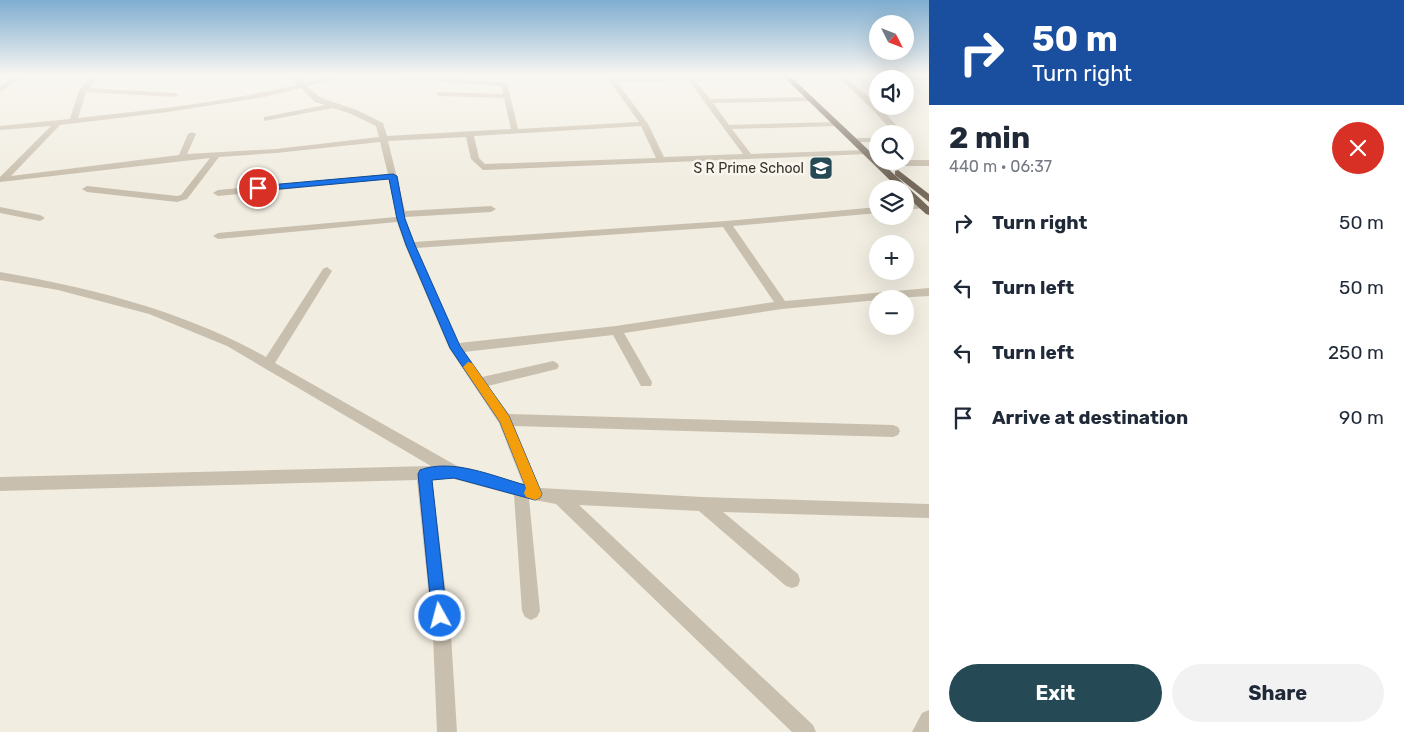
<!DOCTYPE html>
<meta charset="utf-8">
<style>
:root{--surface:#fff;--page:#f2f2f3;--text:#1f2937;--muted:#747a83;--accent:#254a56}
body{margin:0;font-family:Rubik,sans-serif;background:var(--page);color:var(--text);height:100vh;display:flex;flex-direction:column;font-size:19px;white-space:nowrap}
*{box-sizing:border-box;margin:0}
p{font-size:16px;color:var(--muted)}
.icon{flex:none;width:28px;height:28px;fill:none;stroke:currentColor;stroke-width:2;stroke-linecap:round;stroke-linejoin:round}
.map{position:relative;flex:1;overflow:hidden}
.drawer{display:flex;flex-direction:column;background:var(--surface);width:475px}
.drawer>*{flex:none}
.banner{background:#1a4fa0;color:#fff;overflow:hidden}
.needle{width:32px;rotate:132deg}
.controls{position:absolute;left:869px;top:15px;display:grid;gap:10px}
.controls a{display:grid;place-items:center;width:45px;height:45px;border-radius:50%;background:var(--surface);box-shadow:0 5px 20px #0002;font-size:25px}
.pin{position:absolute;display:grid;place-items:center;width:42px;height:42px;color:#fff;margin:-21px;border:2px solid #fff;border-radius:50%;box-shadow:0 1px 5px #0007}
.me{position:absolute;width:55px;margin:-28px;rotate:353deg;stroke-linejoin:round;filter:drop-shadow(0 0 4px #0008)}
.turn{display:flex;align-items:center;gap:18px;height:105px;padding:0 20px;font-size:22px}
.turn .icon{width:65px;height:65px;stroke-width:2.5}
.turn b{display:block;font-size:35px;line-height:42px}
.round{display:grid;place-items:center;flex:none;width:52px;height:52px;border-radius:26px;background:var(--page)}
.summary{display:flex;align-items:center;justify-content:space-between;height:85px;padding:0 20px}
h1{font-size:30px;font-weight:700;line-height:38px}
.action{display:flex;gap:10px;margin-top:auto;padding:10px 20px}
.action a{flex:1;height:58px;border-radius:30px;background:var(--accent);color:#fff;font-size:20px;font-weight:700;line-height:58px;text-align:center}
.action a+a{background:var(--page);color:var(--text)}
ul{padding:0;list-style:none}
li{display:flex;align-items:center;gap:15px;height:65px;padding:0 20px}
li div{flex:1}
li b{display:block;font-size:19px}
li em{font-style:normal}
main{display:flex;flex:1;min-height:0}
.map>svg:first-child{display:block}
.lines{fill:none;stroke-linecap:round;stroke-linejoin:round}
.minor{fill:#c9bfae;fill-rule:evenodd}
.major{fill:#786c5e;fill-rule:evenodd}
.route{fill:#1a73e8;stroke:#114b97}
.slow{fill:#f59e0b}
.labels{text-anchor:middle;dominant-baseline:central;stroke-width:5;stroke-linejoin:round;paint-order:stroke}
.far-poi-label{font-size:14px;fill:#38322c;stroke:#f9f6ee;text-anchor:end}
</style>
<main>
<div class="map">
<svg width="929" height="732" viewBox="0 0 929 732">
<rect width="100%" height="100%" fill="#f1ede1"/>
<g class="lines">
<g class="minor">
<path d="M 16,76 L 24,76 L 0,92 L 0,87 Z"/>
<path d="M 92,76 L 99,76 L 89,88 L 175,93 L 179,95 L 175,97 L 86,92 L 78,118 C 151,110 225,102 297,85 L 289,76 L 296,76 L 304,83 L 333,76 L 345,76 L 307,86 L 321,98 L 357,110 L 383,123 L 387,136 L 511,129 L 504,98 L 440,96 L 436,94 L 440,92 L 503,94 L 502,86 L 389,78 L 386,76 L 421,76 L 507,83 L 518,129 L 639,122 L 606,76 L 614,78 L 789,76 L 786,79 L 696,81 L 710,99 L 813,97 L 813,101 L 810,101 L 713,103 L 729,125 L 836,122 L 840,124 L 836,126 L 732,129 L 751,154 L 865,150 L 868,150 L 868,154 L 483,170 L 471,159 L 466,137 L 388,141 L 405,211 L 491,206 L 496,209 L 491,212 L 405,217 L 414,242 L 726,221 L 878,207 L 878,213 L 733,226 L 785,301 L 929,288 L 929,296 L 878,299 L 878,300 L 782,309 L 624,333 L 652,382 L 651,386 L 641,386 L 613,335 L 464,352 L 482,377 L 553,361 L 557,363 L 559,366 L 557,369 L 488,386 L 509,414 L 893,425 L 898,427 L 900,431 L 898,435 L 893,437 L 514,426 L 540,488 L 702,497 L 929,504 L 929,518 L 723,512 L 798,574 L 800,580 L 798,586 L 792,588 L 786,586 L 699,511 L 579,505 L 813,725 L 816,732 L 792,732 L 556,504 L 529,499 L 540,611 L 537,617 L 531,620 L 525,617 L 522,611 L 514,495 L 454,479 L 432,479 L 451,635 L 457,732 L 437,732 L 433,635 L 417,480 L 0,491 L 0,477 L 431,466 L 227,346 L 149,314 L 58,290 L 0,280 L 0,272 C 92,288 184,311 266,357 L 323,269 L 327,267 L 332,271 L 275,363 L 457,466 L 523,484 L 499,423 L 449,348 L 405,245 L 397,222 L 218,239 L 213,236 L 218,233 L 396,217 L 389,179 L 218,196 L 213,193 L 218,190 L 388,174 L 380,142 L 276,153 L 219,157 L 187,199 L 177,202 L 87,192 L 82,189 L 87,186 L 177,196 L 181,195 L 210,158 L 0,182 L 0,177 L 51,126 L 0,130 L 0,126 L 70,119 L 79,90 ZM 689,81 L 743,154 L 664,157 L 648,124 L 617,82 ZM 301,88 L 315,102 L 325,105 L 264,117 L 264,121 L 333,108 L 351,114 L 376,126 L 379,137 L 276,149 L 187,154 L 196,134 L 192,132 L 188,134 L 179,155 L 11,176 L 60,125 L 168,112 L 264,97 ZM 641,126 L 656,158 L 485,164 L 479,158 L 474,136 ZM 723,227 L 774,302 L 616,326 L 459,343 L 416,248 Z"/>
<path d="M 837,76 L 844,76 L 877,104 L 904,134 L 895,134 L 871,108 Z"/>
<path d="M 859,76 L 929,76 L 929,79 L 862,78 Z"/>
<rect x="857" y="138" width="21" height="4"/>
<path d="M 905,160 L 929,160 L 929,166 L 887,166 L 883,163 L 884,161 Z"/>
<path d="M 922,203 L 925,204 L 925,208 L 905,210 L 905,204 Z"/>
<path d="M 0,207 L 40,215 L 45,218 L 40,221 L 0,213 Z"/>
<path d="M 929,710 L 929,732 L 912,732 L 922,713 Z"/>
</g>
<g class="major">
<path d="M 783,76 L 790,76 L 878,159 L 878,161 L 880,161 L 929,207 L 929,215 L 926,214 L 905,195 L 905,189 L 899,189 Z"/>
<path d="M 898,170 L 929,194 L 929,202 L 895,175 L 895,171 Z"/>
</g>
</g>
<linearGradient id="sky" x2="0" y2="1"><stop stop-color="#7fadd0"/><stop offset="0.42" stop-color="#f9f7f2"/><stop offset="1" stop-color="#f9f7f2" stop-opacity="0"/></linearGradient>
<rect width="929" height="179" fill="url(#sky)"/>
<path class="route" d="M 393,174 L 397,176 L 405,219 L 415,245 L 460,346 L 509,416 L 542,494 L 540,498 L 535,500 L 454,478 L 432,480 L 447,616 L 445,621 L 440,624 L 434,621 L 432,616 L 418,474 L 420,470 C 452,458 493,476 525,485 L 500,422 L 450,348 L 406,245 L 397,219 L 389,179 L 258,191 L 254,188 L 258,186 Z"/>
<path class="slow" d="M 468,362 L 472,363 L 509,416 L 542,494 L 540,498 L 535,500 L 526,497 L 524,493 L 526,488 L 500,422 L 463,367 Z"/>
<defs>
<g id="school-square" transform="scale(1.25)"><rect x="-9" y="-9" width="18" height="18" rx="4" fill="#254a56" stroke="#f9f6ee"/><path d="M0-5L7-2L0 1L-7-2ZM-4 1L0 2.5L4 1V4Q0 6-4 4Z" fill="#fff"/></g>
</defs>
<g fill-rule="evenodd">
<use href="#school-square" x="821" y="168"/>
</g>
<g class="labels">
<g class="far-poi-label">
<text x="804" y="168">S R Prime School</text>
</g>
</g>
</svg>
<div class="controls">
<a><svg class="needle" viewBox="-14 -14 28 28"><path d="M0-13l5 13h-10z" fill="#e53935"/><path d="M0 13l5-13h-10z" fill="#747a83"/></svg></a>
<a><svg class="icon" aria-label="sound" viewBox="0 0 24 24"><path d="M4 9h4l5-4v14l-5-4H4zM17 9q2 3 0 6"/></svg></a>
<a><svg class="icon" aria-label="search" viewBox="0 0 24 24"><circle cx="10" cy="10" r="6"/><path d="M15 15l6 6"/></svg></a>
<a><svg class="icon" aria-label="layers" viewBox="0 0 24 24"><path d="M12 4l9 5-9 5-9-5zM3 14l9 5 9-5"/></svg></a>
<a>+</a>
<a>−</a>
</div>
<div class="pin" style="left:258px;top:188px;background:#d93025"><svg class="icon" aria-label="arrive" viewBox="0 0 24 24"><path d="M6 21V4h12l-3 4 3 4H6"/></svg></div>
<svg class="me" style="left:440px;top:616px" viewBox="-20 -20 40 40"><circle r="17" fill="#1a73e8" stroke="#fff" stroke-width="3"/><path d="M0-11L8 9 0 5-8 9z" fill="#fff"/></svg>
</div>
<section class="drawer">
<div class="banner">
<div class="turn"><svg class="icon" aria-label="right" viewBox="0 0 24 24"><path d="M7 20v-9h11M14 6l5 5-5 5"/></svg><div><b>50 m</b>Turn right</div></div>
</div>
<div class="summary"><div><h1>2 min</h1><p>440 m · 06:37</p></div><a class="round" style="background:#d93025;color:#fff"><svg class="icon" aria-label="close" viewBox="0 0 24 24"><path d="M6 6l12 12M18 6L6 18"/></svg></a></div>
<ul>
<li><svg class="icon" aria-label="right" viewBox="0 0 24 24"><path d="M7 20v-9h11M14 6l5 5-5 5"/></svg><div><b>Turn right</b></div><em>50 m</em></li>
<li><svg class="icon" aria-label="left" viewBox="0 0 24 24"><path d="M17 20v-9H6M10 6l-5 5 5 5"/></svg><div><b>Turn left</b></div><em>50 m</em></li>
<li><svg class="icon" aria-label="left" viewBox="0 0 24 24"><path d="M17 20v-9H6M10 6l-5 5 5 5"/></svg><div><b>Turn left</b></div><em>250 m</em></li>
<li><svg class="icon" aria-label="arrive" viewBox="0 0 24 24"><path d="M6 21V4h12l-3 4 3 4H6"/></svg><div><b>Arrive at destination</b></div><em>90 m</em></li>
</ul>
<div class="action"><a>Exit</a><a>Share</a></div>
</section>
</main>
